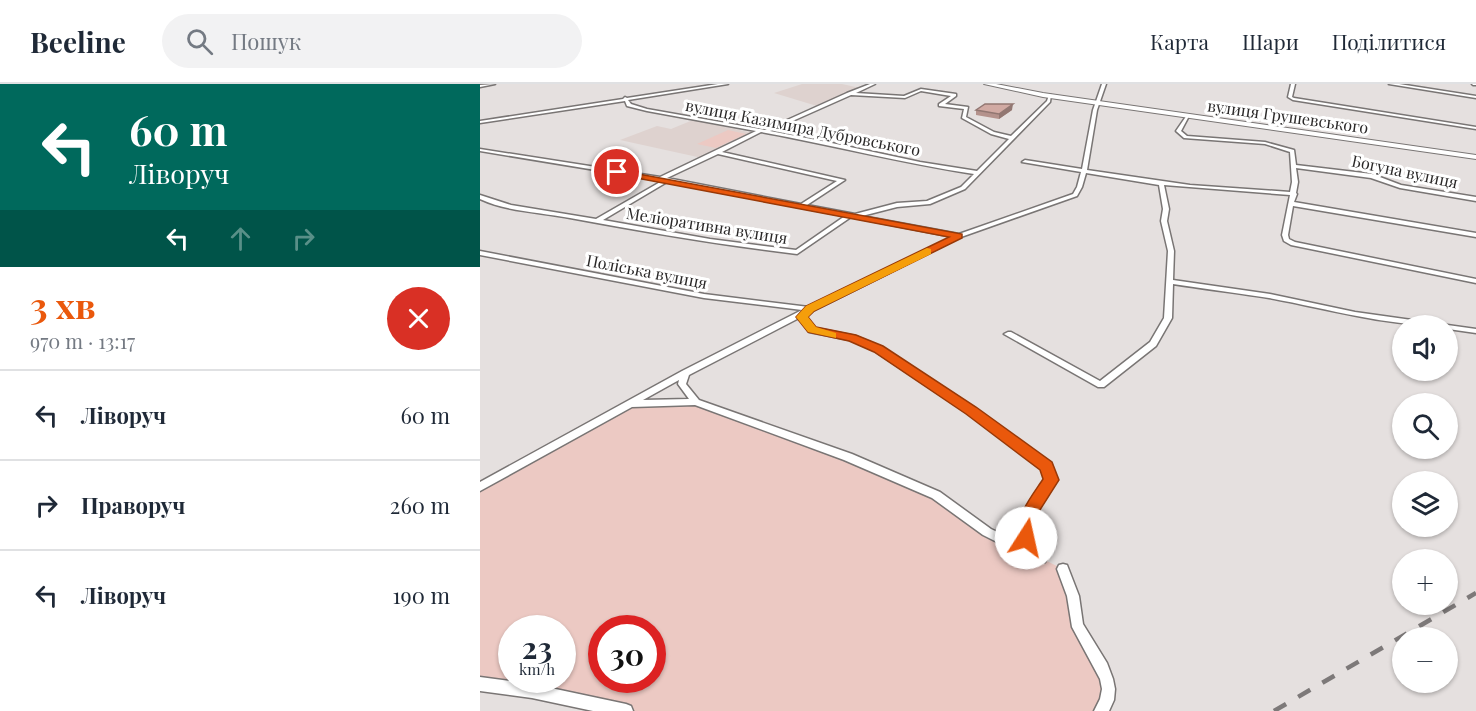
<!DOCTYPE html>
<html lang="uk">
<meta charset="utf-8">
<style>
:root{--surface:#fff;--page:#f2f2f3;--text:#1f2937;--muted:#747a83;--line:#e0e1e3;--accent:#ea580c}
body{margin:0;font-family:"Playfair Display",serif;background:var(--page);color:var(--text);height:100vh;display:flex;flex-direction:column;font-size:22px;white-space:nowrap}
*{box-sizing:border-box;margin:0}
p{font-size:20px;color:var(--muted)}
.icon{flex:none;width:33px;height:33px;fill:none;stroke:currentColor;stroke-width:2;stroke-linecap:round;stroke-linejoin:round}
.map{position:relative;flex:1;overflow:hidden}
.drawer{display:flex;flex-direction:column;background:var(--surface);width:480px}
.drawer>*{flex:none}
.banner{background:#00695c;color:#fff;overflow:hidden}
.fabs{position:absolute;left:912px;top:231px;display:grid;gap:12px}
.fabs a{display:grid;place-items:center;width:66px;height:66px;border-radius:50%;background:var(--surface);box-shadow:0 2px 4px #0004;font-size:30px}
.speed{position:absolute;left:18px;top:531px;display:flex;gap:12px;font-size:30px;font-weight:700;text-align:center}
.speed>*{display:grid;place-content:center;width:78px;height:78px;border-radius:50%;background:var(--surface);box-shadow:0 2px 4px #0004;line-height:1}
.speed small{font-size:15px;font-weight:400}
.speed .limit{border:9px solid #d22;background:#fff;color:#111}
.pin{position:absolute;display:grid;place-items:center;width:51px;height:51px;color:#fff;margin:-26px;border:3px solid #fff;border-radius:50%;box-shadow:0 2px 6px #0007}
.me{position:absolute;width:66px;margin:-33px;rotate:10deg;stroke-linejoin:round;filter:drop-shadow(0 0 4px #0008)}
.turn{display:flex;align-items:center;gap:21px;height:126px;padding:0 30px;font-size:27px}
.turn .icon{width:78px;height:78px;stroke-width:2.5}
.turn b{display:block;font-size:42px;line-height:51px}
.lanes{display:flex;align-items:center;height:57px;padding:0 30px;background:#0003;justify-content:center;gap:30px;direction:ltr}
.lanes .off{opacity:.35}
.round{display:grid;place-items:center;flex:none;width:63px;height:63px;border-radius:32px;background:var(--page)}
.head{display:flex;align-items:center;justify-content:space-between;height:102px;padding:0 30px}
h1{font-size:36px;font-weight:700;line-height:45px;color:var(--accent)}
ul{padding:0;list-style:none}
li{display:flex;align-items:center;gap:18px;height:90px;padding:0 30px;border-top:2px solid var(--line)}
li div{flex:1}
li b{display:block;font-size:22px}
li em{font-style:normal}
header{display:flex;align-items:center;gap:36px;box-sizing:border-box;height:84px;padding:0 30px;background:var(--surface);border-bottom:2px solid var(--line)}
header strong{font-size:28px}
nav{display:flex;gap:33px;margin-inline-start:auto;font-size:21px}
.search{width:420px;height:54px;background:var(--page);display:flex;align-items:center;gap:15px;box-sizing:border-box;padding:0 21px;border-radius:33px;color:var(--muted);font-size:22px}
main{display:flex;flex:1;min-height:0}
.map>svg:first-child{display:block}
.built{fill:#ded2cf}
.green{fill:#ecc9c3;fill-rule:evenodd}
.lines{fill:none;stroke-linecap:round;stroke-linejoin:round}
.street-casing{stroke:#797574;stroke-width:3}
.secondary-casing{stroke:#797574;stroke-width:2}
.street{fill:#fff;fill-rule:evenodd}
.secondary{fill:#fff;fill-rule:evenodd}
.rail{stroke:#7d7979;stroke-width:4.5;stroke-dasharray:14 14;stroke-linecap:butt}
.wall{fill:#b4928c}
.shaded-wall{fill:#927772}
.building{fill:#d1aaa3;stroke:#927772;stroke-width:1.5}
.route{fill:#ea580c;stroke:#983908;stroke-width:1.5}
.slow{fill:#f59e0b}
.labels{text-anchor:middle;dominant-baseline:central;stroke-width:6;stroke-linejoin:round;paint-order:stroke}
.far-street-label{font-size:16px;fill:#2a2828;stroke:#fff}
</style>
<header>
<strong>Beeline</strong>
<div class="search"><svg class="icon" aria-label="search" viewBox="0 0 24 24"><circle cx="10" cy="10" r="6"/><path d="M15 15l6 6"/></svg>Пошук</div>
<nav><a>Карта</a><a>Шари</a><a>Поділитися</a></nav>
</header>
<main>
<section class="drawer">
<div class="banner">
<div class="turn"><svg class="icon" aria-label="left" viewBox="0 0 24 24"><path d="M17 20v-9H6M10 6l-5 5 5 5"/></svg><div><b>60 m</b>Ліворуч</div></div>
<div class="lanes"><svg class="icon" aria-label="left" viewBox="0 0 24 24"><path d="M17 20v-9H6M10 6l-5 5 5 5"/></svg><svg class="icon off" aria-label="ahead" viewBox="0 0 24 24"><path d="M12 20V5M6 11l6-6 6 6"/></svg><svg class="icon off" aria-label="right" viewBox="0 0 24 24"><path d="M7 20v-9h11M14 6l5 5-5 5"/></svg></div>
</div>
<div class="head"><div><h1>3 хв</h1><p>970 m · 13:17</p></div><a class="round" style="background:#d93025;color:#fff"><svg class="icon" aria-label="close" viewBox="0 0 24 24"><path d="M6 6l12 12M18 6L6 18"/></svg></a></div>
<ul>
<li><svg class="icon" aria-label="left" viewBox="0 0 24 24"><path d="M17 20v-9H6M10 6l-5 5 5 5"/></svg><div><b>Ліворуч</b></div><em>60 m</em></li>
<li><svg class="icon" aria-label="right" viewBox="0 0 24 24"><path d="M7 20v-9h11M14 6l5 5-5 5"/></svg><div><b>Праворуч</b></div><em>260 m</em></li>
<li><svg class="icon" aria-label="left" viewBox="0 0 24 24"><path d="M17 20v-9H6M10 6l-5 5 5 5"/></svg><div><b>Ліворуч</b></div><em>190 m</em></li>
</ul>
</section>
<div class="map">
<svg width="996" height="627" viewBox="0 0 996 627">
<rect width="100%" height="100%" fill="#e5e0df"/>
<g class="built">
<path d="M 322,0 L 362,0 L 380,4 L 337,22 L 294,9 Z"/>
<path d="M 213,36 L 273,49 L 222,74 L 140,56 L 177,42 L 191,45 Z"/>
</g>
<g class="green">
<path d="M 248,46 L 266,50 L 236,64 L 217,60 Z"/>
<path d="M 216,318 L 456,411 L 507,448 L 583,485 L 594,531 L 626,596 L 621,627 L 147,627 L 0,600 L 0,403 L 146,322 ZM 32,544 L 82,544 L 82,596 L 32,596 ZM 122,544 L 172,544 L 172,596 L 122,596 Z"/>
</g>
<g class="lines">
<g class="street-casing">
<g id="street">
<path d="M 15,0 L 0,3 L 0,1 Z"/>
<path d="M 238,0 L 248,0 L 148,16 L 151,20 L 167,25 L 285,46 L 367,9 L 390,0 L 395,0 L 376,9 L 424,12 L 441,5 L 476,10 L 476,12 L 465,20 L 488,23 L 486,33 L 514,48 L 531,52 L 567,17 L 569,11 L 571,11 L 570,18 L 485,105 L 450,120 L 417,123 L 382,132 L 479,150 L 593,110 L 597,103 L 601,88 L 542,78 L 545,76 L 602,85 L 613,26 L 622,0 L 626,0 L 617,26 L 607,86 L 710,101 L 810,108 L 812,98 L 810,68 L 785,60 L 704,54 L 696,47 L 707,31 L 709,32 L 701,47 L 707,52 L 785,58 L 814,66 L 816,81 L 892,90 L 921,101 L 996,113 L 996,117 L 920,104 L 891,94 L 816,84 L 818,98 L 816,109 L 817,110 L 814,118 L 996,149 L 996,153 L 813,122 L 808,151 L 809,155 L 815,158 L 996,195 L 996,199 L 811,161 L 804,157 L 802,151 L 810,111 L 684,101 L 689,125 L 687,137 L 694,167 L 693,196 L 790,210 L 875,228 L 996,245 L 996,249 L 968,245 L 968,242 C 906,242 849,225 789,214 C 757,209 725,205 693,200 L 692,234 L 676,262 L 624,303 L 618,303 L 524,250 L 528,248 L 531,248 L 620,297 L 670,258 L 684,234 L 688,167 L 681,137 L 683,125 L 679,101 L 606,89 L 602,103 L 597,112 L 481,153 L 333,227 L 326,233 L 335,244 L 375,252 L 401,263 L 494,325 L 571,379 L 576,396 C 567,418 543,431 556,458 C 559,464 564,469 567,474 L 565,478 L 561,479 L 557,478 L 503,451 L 452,414 L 364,376 L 215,321 L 152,323 L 0,407 L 0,398 L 202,287 L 322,226 L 224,214 L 0,171 L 0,167 L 224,210 L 329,223 L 473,153 L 371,133 L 317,170 C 241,161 165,148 90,134 C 60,128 28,128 0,115 L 0,111 L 31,121 L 116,135 L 182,97 L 0,67 L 0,65 L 180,93 L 276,47 L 167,27 L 147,22 L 145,17 L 0,39 L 0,37 L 143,15 L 145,13 L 147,14 ZM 441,7 L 471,12 L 459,20 L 459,22 L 484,25 L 482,34 L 511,50 L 529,55 L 497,87 L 440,78 L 347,58 L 290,47 L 371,11 L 425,14 ZM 281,48 C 352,61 422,79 494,90 L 481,103 L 447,117 L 417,119 L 375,130 L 327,121 L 365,96 L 242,68 ZM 238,70 L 357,97 L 321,120 L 187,94 ZM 187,98 L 365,132 L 316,166 L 230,155 L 123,136 ZM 319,234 L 329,248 L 370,256 L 395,267 L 488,329 L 563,384 L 566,396 C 553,420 532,428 545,461 L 511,445 L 460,408 L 372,370 L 219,316 L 206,300 L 209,291 ZM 199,296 L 198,300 L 209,315 L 163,316 Z"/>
<path d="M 811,0 L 815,0 L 812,13 L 814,14 L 996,43 L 996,45 L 813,16 L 808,13 Z"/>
<path d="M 909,0 L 919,0 L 996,12 L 996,14 Z"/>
<path d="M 992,0 L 996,0 L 996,1 L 993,1 Z"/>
<path d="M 583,480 L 587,481 L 599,512 L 603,540 L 627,579 L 633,595 L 635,605 L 634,616 L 629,627 L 614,627 L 620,615 L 622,605 L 620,595 L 592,543 L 587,512 L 577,485 L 579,481 Z"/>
<path d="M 0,593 L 52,600 L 146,620 L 151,622 L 153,627 L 113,627 L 52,614 L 0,607 Z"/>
</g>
</g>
<g class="secondary-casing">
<path id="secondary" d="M 504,0 L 516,0 L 563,9 L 996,71 L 996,75 L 563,13 Z"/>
</g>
<use href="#street" class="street"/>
<use href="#secondary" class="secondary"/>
<path class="rail" d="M 794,627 L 996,509"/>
</g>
<path class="wall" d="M 496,26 L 532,26 L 519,35 L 496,31 Z"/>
<path class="shaded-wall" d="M 533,20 L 532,26 L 519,35 L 519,30 Z"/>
<path class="building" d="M 505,20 L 533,20 L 519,30 L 496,26 Z"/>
<path class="route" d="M 137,86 L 482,150 L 482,154 L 334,227 L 328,233 L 336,243 L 376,251 L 403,262 L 496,323 L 572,378 L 579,396 L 558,429 L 552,459 L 546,462 L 540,459 C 530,438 552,412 563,395 L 560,386 L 486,330 L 394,268 L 369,257 L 328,248 L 316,233 L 326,222 L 469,153 L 135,90 Z"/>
<path class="slow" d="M 447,164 L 451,165 L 451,170 L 334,227 L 328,233 L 336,243 L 356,249 L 356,254 L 328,248 L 316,233 L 326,222 Z"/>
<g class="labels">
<g class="far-street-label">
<text transform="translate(808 32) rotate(8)">вулиця Грушевського</text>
<text transform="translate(323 43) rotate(11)">вулиця Казимира Дубровського</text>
<text transform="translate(925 87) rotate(12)">Богуна вулиця</text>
<text transform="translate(227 141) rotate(9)">Меліоративна вулиця</text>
<text transform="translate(167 187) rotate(11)">Поліська вулиця</text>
</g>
</g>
</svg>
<div class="fabs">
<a><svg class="icon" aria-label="sound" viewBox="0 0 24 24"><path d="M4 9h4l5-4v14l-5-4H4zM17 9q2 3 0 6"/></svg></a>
<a><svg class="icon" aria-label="search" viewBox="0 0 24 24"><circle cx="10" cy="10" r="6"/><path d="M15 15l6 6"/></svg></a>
<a><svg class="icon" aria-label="layers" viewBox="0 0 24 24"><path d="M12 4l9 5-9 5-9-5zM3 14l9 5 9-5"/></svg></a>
<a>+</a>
<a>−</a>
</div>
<div class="speed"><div>23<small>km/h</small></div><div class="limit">30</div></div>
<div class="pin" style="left:137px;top:88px;background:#d93025"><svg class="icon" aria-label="arrive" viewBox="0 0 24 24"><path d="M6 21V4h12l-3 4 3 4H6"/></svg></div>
<svg class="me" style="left:546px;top:454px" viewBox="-20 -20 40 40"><circle r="19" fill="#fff"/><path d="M0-13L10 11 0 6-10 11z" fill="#ea580c"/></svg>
</div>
</main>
